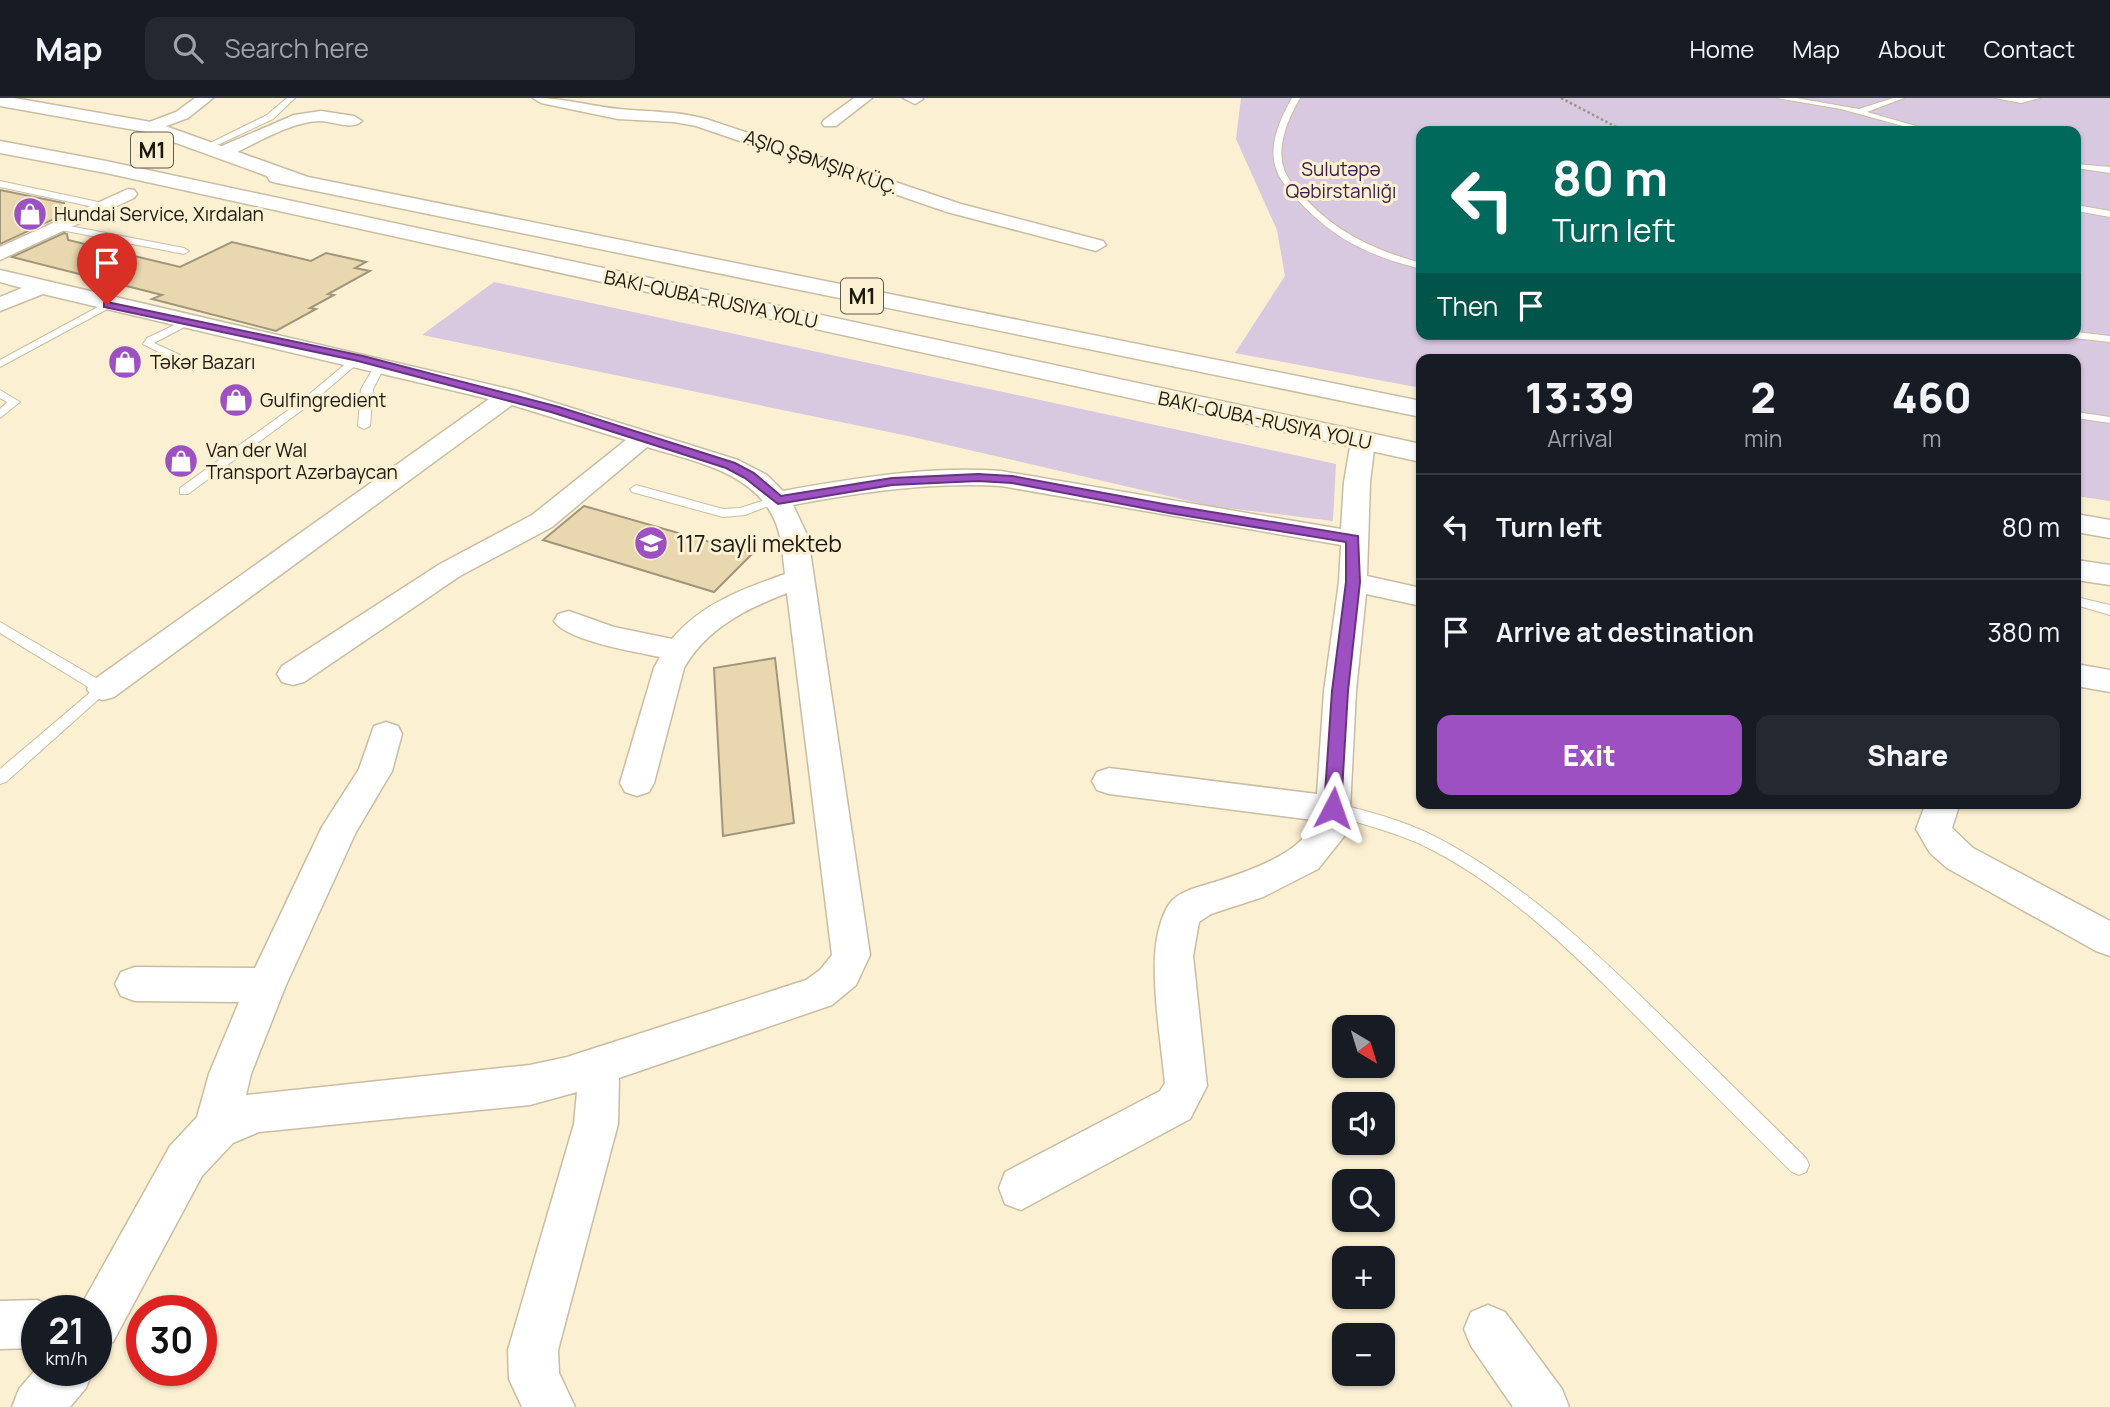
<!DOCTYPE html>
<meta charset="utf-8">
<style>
:root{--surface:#171b24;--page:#242831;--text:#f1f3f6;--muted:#9ea1a6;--line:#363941;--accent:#9d50c1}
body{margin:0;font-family:Manrope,sans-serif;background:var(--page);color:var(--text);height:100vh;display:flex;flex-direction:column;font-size:26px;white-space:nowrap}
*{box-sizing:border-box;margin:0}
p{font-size:23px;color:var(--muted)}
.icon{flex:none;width:38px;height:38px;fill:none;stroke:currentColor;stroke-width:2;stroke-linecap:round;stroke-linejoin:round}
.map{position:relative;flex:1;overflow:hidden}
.sheet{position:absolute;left:1416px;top:256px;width:665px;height:455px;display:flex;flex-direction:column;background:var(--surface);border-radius:14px;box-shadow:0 2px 5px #0004}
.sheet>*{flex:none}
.banner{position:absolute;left:1416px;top:28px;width:665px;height:214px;border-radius:14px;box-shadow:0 2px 5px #0004;background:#00695c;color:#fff;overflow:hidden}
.needle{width:46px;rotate:142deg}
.fabs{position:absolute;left:1332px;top:917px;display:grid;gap:14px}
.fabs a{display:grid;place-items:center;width:63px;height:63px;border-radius:14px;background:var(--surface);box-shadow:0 2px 5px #0004;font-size:35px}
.speed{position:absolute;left:21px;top:1197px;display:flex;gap:14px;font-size:35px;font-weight:700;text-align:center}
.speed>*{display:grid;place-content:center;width:91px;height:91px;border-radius:50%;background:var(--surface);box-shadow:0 2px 5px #0004;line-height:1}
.speed small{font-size:18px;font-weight:400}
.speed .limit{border:10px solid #d22;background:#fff;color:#111}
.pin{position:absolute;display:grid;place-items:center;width:60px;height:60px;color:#fff;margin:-72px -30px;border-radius:50% 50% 50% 0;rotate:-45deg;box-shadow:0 0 7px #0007}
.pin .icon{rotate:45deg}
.me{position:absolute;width:77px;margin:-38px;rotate:4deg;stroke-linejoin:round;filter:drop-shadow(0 0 5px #0008)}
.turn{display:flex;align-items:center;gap:24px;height:147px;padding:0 21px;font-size:32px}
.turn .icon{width:91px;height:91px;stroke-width:2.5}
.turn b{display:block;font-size:49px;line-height:60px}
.then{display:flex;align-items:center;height:66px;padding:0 21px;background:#0003;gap:14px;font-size:26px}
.eta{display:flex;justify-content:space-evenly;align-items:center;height:119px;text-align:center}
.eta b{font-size:42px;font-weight:800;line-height:49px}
.button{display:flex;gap:14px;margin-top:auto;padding:14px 21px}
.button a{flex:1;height:80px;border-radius:14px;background:var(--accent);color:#fff;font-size:28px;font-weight:800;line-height:80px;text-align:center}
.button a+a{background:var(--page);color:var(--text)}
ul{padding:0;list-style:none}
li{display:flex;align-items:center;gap:21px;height:105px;padding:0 21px;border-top:2px solid var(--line)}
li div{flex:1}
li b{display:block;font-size:26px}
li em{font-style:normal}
header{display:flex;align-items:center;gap:42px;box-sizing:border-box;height:98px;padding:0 35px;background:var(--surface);border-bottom:2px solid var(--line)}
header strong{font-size:33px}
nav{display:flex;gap:38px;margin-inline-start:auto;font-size:24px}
.search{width:490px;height:63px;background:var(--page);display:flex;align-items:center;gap:18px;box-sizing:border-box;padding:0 24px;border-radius:14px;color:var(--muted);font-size:26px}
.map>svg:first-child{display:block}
.green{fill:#d8c8e0;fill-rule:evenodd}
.building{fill:#e9d8af;stroke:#a1967c;stroke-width:2}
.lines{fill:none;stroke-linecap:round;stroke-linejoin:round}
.service-casing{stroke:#c8bda2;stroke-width:2}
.minor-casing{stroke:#c8bda2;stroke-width:3}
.trunk-casing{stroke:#c8bda2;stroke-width:3}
.path{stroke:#9e9580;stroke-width:2.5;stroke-dasharray:2.5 2.5;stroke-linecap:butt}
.service{fill:#fff;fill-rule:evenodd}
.minor{fill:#fff;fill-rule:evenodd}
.trunk{fill:#fff;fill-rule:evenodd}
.route{fill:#9d50c1;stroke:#66347d;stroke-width:2}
.labels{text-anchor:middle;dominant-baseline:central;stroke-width:6;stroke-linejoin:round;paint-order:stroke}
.far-street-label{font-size:19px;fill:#1d190f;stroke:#fcf0d3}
.far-park-label{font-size:19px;fill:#3b1c4a;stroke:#fcf0d3}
.far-poi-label{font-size:19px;fill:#1d190f;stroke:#fcf0d3;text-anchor:start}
.shield{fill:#fcf0d3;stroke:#605a4a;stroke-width:2}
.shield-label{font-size:21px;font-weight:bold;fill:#1d190f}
.poi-label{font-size:23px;fill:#1d190f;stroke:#fcf0d3;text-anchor:start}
</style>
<header>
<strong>Map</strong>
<div class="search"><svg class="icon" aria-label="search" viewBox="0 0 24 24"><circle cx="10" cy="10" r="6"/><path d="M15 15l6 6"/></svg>Search here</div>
<nav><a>Home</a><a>Map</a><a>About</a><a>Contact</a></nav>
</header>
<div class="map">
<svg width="2110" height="1309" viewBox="0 0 2110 1309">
<rect width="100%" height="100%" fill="#fcf0d3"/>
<g class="green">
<path d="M 1241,0 L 2110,0 L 2110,403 L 2076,398 L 2076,261 L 1421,261 L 1421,290 L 1235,255 L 1285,178 L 1277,132 L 1236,41 ZM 1421,33 L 2076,33 L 2076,236 L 1421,236 Z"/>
<path d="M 494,184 L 1336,366 L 1333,423 L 1211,408 L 913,339 L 422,237 Z"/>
</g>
<g class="building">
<path d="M 0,92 L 64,105 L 65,116 L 0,146 Z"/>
<path d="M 64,135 L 67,136 L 68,142 L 180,169 L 232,144 L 311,163 L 326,155 L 366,164 L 355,170 L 370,173 L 328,196 L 334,197 L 310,210 L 316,211 L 276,233 L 152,201 L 162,197 L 12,159 Z"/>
<path d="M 584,408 L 752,456 L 714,494 L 543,442 Z"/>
<path d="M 775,560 L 794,725 L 723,738 L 714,570 Z"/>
</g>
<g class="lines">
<g class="service-casing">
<g id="service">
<path d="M 287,0 L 295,0 L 273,21 L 209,51 L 202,49 L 267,17 Z"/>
<path d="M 1292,0 L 1300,0 C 1289,19 1277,45 1283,68 C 1286,80 1296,90 1304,99 C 1336,135 1375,152 1421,165 L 1421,171 C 1367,157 1333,141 1295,99 C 1287,90 1278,80 1275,67 C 1269,45 1281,19 1292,0 Z"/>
<path d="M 1777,0 L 1796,0 L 1859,11 L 1893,0 L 1904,0 L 1867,14 L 1933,33 L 1921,33 L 1841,11 Z"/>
<path d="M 1995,0 L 2040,0 L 2021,5 Z"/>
<path d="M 2076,66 L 2110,69 L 2110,75 L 2076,70 Z"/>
<path d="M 0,83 L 103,105 L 107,108 L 103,111 L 0,89 Z"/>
<path d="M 2076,107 L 2110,113 L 2110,119 L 2076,113 Z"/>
<path d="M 59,126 L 184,150 L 189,153 L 184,156 L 56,131 L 56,127 Z"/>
<path d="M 107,204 L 112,207 L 111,209 L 0,269 L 0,262 Z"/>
<path d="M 183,223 L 192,225 L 154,245 L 180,257 L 180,261 L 172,261 L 143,246 L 147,240 Z"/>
<path d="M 2076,234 L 2110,238 L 2110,244 L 2065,239 L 2060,236 L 2076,236 Z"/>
<path d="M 355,258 L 364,260 L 309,307 L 188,396 L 180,396 L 180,390 L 301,303 Z"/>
<path d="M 377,264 L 386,266 L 373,291 L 370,328 L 364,331 L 358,328 L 361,291 Z"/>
<path d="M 0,292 L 20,304 L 0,320 L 0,311 L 7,304 L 0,300 Z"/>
<path d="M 2076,314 L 2110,319 L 2110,325 L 2076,320 Z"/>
<path d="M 636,387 L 723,411 L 740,410 L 778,398 L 784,402 L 745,417 L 723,419 L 632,394 L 630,391 Z"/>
<path d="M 2076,499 L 2110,507 L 2110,517 L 2076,507 Z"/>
<path d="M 0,524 L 108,587 L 110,591 L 6,684 L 0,686 L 0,671 L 93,592 L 0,535 Z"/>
<path d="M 1333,705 C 1368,713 1402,722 1434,738 C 1518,781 1587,846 1654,911 C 1705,960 1755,1010 1806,1060 L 1809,1067 L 1806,1074 L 1799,1077 L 1792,1074 C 1740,1023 1689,971 1638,920 C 1573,855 1502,784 1418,745 C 1388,732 1358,725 1327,715 L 1325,711 L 1327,707 Z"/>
</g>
</g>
<g class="minor-casing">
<g id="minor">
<path d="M 195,0 L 213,0 L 188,20 L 150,34 L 142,29 L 144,26 L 176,14 Z"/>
<path d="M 533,0 C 566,0 588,8 619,11 C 649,14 677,13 706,21 L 961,106 L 1103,143 L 1106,147 L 1096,153 L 947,114 L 696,28 L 674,24 L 618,21 L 541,5 Z"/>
<path d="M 854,0 L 872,0 L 836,28 L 824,28 L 822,25 L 824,22 Z"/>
<path d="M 903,0 L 922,0 L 923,1 L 915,6 Z"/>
<path d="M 321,13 L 354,18 L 362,23 C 352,33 333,23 320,23 C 292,23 253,47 227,59 L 221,60 L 212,55 L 215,51 L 294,17 Z"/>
<path d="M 128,91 L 134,92 L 137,96 L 134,100 L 0,162 L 0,149 Z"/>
<path d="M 0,172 L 517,293 L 738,362 L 767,377 L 783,393 C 855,380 928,368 1001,373 L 1341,431 L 1344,384 L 1351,343 L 1354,338 L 1363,336 L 1372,338 L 1375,343 L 1370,384 L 1367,478 L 1421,490 L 1421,508 L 1366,496 L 1356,593 L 1350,711 L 1346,736 L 1318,771 L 1263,799 L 1211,816 L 1199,824 L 1193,858 L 1207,988 L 1190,1021 L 1021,1112 L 1005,1106 L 999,1090 L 1005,1074 L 1160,993 L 1165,985 C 1161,944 1149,873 1158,835 C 1160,826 1164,813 1170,805 C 1180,792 1203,788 1218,783 C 1246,774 1307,754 1313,722 L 1109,696 L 1097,692 L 1092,683 L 1097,674 L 1109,670 L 1317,696 L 1324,593 L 1339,484 L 1341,447 L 1001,388 C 931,384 862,394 793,407 L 808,439 L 870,857 L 856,887 L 832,907 L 619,980 L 618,1026 L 558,1252 L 559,1275 L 575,1309 L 522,1309 L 509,1281 L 508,1252 L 574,1026 L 577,994 L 530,1007 L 259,1034 L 233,1045 L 202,1078 L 113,1244 L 96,1251 L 96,1213 L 78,1213 L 170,1048 L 197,1019 L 209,976 L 239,904 L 135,903 L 121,898 L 115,886 L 121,874 L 135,869 L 255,870 L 322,729 L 359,671 L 374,628 L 386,624 L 398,628 L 402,636 L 392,673 L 356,734 L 286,887 L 251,976 L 246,997 L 530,967 L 567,959 L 806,882 L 820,872 L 832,857 L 787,495 C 746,511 707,530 684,570 L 654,685 L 649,694 L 637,698 L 625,694 L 620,685 L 654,570 L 660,559 C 636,554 567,543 554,523 L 558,516 L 569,513 L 614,529 L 672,541 C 701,506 743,491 785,476 C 783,460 782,443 777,428 C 758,374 695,364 647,349 L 552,429 L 460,478 L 304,584 L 293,587 L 282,584 L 277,576 L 282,568 L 440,466 L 532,417 L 626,342 L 512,307 L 114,599 L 103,602 L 92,599 L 87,591 L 92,583 L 489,301 L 43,196 L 0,213 L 0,199 L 22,190 L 0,184 Z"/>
<path d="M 2076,566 L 2110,572 L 2110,594 L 2076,588 Z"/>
<path d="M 1926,705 L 1960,705 L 1952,730 L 1973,750 L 2110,823 L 2110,858 L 2096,853 L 1947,770 L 1930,755 L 1916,731 Z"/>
<path d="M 37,1202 L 54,1209 L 56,1213 L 37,1213 L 37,1250 L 0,1251 L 0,1203 Z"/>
<path d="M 1488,1207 L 1505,1214 L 1562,1291 L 1569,1309 L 1513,1309 L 1471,1248 L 1464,1231 L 1471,1214 Z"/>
<path d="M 37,1270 L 37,1272 L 93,1272 L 86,1290 L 70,1309 L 12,1309 L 19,1291 Z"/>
</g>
</g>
<g class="trunk-casing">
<g id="trunk">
<path d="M 0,0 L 14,0 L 157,25 L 308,79 L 1421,303 L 1421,319 L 277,85 L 270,83 L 267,78 L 146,34 L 0,8 Z"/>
<path d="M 0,43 L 106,63 L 1421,346 L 1421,364 L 106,75 L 0,55 Z"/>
<path d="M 2076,416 L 2110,422 L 2110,440 L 2076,434 Z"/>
<path d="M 2076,462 L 2110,467 L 2110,487 L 2076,482 Z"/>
</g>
</g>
<path class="path" d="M 1561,0 L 1624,33"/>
<use href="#service" class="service"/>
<use href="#minor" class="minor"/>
<use href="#trunk" class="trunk"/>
</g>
<path class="route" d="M 107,204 L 363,258 L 559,309 L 735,365 L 754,375 L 781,398 L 892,380 L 978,376 L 1012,378 L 1169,407 L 1358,438 L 1360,484 L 1348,593 L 1341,710 L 1333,717 L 1324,710 L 1332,593 L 1346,484 L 1346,444 L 1169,415 L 1012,385 L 978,383 L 892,387 L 778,406 L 745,380 L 726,370 L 551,314 L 358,263 L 104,209 L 104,205 Z"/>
<defs>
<g id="shop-disc" transform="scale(1.75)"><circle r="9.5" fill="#9d50c1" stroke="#fcf0d3"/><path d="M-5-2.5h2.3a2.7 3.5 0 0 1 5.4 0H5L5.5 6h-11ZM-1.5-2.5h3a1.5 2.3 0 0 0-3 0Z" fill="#fff"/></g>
<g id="school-disc" transform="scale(1.75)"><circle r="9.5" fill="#9d50c1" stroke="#fcf0d3"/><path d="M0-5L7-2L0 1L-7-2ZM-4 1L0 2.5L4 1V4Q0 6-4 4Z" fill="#fff"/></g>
</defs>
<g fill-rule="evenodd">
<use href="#shop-disc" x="30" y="116"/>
<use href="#shop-disc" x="125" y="264"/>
<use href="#shop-disc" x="236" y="302"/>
<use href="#shop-disc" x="181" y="363"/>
<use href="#school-disc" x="651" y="445"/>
</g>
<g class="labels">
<g class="far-street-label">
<text transform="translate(821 64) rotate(19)">AŞIQ ŞƏMŞIR KÜÇ.</text>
<text transform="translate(711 201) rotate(12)">BAKI-QUBA-RUSIYA YOLU</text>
<text transform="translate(1265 322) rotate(12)">BAKI-QUBA-RUSIYA YOLU</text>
</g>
<g class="far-park-label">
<text x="1341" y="71">Sulutəpə<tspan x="1341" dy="22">Qəbirstanlığı</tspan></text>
</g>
<g class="far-poi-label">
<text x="54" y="116">Hundai Service, Xırdalan</text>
<text x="150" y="264">Təkər Bazarı</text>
<text x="260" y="302">Gulfingredient</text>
<text x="206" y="352">Van der Wal<tspan x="206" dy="22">Transport Azərbaycan</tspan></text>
</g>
<g class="shield">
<rect x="131" y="34.5" width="42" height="35" rx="5"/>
<rect x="841" y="180.5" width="42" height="35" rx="5"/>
</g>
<g class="shield-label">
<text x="152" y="52">M1</text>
<text x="862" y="198">M1</text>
</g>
<g class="poi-label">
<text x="676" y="445">117 sayli mekteb</text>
</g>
</g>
</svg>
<div class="fabs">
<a><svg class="needle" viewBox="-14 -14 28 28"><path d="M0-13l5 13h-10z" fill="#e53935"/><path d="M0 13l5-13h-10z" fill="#9ea1a6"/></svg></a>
<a><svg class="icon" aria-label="sound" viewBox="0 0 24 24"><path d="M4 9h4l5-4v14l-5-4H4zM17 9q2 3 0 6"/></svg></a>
<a><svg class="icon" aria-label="search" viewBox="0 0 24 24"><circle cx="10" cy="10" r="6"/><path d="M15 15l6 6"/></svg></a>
<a>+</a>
<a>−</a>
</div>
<div class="speed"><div>21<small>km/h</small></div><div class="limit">30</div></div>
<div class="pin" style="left:107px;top:207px;background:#d93025"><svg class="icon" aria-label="arrive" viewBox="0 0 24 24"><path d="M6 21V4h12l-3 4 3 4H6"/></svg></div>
<svg class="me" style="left:1333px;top:710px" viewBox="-20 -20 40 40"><path d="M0-17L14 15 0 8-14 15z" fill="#9d50c1" stroke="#fff" stroke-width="4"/></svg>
<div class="banner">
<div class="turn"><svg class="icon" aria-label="left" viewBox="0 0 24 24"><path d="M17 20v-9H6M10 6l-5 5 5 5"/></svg><div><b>80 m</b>Turn left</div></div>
<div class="then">Then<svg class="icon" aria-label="arrive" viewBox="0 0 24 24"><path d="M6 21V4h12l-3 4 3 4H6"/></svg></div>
</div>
<section class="sheet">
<div class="eta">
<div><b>13:39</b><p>Arrival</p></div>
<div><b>2</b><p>min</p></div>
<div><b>460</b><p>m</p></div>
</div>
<ul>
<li><svg class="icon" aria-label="left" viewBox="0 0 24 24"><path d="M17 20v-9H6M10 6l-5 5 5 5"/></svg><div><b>Turn left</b></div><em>80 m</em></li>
<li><svg class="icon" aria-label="arrive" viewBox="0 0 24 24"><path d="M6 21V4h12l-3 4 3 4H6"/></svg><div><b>Arrive at destination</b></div><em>380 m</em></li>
</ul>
<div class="button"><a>Exit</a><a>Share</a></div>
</section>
</div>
